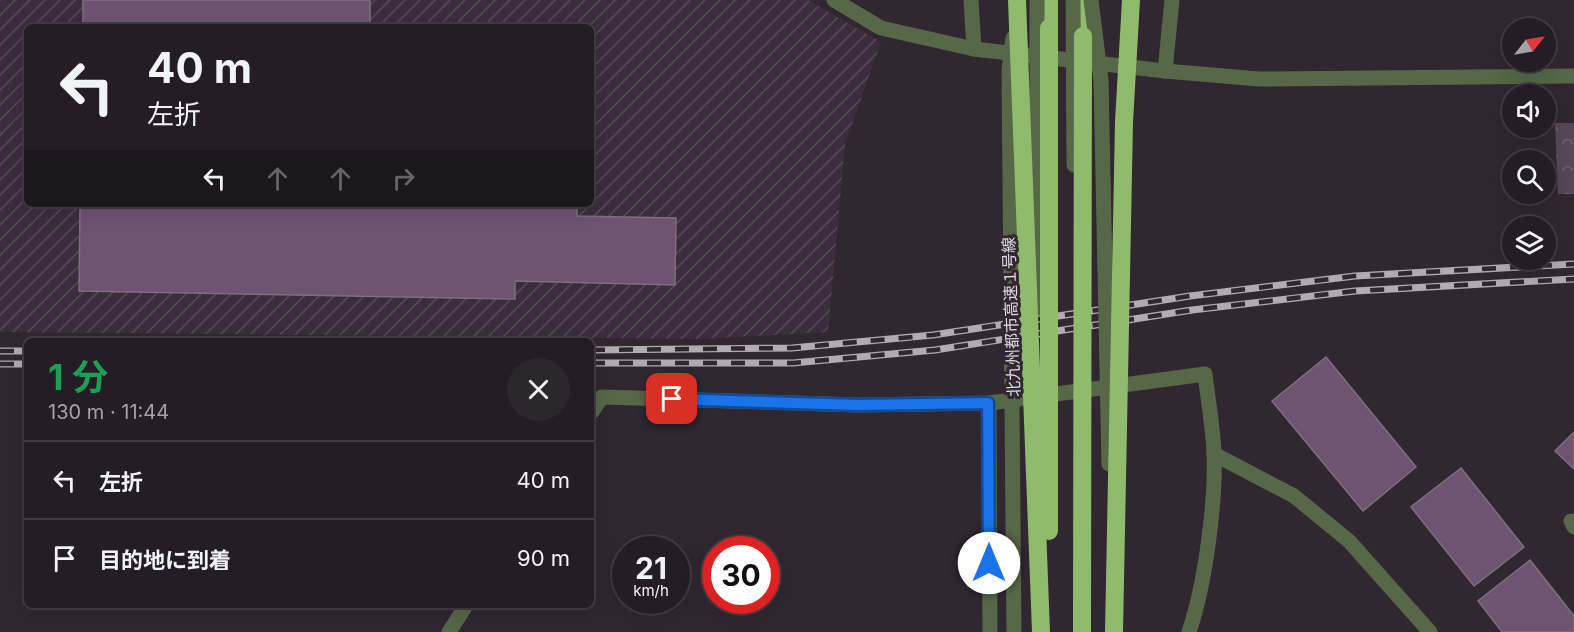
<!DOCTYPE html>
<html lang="ja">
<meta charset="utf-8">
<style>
:root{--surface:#241d25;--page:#2c262d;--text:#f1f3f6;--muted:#a3a2a7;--line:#413b42}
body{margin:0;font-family:Inter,"Noto Sans JP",sans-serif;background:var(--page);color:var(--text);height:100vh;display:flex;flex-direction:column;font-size:22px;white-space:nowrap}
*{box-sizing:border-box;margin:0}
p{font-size:20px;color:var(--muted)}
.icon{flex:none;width:33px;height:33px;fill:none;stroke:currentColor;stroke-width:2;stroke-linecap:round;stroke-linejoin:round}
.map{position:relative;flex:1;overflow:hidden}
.sheet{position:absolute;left:24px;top:338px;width:570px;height:270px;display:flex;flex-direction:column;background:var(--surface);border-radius:9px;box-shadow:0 6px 24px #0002,0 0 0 2px var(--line)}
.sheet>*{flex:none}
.guide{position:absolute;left:24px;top:24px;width:570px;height:183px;border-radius:9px;box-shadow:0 6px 24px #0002,0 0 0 2px var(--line);background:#241d25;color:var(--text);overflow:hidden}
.needle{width:39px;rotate:59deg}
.fabs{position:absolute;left:1502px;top:18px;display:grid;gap:12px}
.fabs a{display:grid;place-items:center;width:54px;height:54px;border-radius:50%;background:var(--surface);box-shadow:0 6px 24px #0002,0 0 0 2px var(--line);font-size:30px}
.speed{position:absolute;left:612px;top:536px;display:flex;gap:12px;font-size:30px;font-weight:700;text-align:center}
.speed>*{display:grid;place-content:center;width:78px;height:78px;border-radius:50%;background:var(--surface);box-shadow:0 6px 24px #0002,0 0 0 2px var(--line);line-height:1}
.speed small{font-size:15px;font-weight:400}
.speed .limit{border:9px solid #d22;background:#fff;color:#111}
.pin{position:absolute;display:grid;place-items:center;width:51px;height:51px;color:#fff;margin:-26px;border-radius:12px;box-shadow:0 3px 9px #0006}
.me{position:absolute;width:66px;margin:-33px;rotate:0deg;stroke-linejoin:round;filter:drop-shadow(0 0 4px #0008)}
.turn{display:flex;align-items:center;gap:21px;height:126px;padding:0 24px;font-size:27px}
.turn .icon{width:78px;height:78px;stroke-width:2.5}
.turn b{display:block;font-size:42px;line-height:51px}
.lanes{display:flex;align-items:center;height:57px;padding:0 24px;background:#0003;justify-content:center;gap:30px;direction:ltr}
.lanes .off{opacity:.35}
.round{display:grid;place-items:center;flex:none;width:63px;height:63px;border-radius:32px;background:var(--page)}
.overview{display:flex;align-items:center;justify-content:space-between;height:102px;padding:0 24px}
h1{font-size:36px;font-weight:700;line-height:45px;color:#1e9e55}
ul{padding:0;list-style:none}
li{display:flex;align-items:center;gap:18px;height:78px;padding:0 24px;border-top:2px solid var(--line)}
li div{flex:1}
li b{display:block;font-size:22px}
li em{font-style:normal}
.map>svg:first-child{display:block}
.industrial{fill:url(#industrial-furrows);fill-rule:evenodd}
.park{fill:url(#park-crowns)}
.building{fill:#6e5471;stroke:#7b707d;stroke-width:1.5}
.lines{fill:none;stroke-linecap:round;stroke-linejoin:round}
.minor{stroke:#566848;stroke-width:15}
.highway{stroke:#91bb6c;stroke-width:18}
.rail-casing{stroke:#b2abb3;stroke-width:7}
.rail{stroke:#302731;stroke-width:4.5;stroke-dasharray:14;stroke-linecap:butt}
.minor-bridge{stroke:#566848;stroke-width:15}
.highway-bridge{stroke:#91bb6c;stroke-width:18}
.route-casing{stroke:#114b97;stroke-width:15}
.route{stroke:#1a73e8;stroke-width:10}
.labels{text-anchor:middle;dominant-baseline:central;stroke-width:6;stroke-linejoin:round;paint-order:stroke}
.street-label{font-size:16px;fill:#e1dbe2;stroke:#302731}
</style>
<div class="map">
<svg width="1574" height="632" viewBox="0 0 1574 632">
<defs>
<pattern id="industrial-furrows" width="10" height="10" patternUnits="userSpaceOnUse" patternTransform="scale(1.5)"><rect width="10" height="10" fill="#3b2d3d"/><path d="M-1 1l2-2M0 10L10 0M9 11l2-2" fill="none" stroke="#574b59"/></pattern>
<pattern id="park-crowns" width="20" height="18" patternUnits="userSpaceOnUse" patternTransform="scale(1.5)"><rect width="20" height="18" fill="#574759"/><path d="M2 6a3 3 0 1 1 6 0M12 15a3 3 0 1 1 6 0" fill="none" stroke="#6f6171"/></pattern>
</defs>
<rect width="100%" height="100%" fill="#302731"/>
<path class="industrial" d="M 0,0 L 808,0 L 881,42 L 845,144 L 828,332 L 701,339 L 0,332 ZM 27,27 L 591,27 L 591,204 L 27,204 Z"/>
<path class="park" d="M 1555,123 L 1574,123 L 1574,194 L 1558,194 Z"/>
<g class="building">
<rect x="83" y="0" width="287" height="27"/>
<path d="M 80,204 L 577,204 L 577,216 L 676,218 L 675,285 L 515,281 L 515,299 L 79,291 Z"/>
<path d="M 1326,357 L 1416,467 L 1363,511 L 1272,401 Z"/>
<path d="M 1574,432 L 1574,469 L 1555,451 Z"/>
<path d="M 1461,468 L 1524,547 L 1474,586 L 1411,507 Z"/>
<path d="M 1530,560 L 1574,616 L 1574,632 L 1502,632 L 1478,601 Z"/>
</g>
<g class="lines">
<g class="minor">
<path d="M 834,0 L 881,28 L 974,49"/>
<path d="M 971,0 L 974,49 L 1165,71 L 1259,79 L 1574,76"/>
<path d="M 1165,71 L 1172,0"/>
<path d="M 989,403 L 990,632"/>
<path d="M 591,413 L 602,397 L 859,405 L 989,403 L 1205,374 C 1208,400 1213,427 1214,453 C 1216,503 1205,585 1189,632"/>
<path d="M 1214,454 L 1294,496 L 1349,541 L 1430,632"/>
<path d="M 1571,521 L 1574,527"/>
<path d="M 449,632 L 467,604"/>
</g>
<g class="highway">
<path d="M 1049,28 L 1049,0"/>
<path d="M 1083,36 L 1085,0"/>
</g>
<g class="rail-casing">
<g id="rail">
<path d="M 591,350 L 792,348 L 933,335 L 1190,296 L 1355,276 L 1574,264"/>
<path d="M 0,351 L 27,351"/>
<path d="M 591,363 L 793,363 L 935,350 L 1192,310 L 1355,291 L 1574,279"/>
<path d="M 0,364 L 27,364"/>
</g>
</g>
<use href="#rail" class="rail"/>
<g class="minor-bridge">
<path d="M 1037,0 L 1037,308"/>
<path d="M 1073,0 L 1074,165"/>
<path d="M 1091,0 L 1101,80 L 1109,464"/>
<path d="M 1013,38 L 1009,70 L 1014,632"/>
</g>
<g class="highway-bridge">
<path d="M 1017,0 L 1041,632"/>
<path d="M 1049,28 L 1049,531"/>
<path d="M 1082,632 L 1083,36"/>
<path d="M 1114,632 L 1124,122 L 1131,0"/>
</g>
</g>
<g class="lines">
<g class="route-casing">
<path id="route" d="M 672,399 L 859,405 L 988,403 L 989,563"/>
</g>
<use href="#route" class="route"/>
</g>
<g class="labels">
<g class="street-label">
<text transform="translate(1011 317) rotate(-92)">北九州都市高速１号線</text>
</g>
</g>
</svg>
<div class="fabs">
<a><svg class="needle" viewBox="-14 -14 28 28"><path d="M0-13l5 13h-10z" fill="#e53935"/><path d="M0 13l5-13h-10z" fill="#a3a2a7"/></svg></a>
<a><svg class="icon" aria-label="sound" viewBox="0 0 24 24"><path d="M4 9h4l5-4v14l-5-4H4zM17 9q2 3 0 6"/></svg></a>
<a><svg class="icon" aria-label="search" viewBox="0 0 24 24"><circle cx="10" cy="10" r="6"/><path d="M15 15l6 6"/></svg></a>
<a><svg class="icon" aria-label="layers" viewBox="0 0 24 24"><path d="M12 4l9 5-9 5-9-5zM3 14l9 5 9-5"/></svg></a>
</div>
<div class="speed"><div>21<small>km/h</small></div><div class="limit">30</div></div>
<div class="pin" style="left:672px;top:399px;background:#d93025"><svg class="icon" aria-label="arrive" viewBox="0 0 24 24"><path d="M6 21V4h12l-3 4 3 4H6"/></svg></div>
<svg class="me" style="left:989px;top:563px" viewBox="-20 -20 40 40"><circle r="19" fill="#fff"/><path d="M0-13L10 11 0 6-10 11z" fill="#1a73e8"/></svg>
<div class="guide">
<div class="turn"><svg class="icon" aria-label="left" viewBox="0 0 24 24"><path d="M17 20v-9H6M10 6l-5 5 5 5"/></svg><div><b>40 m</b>左折</div></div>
<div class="lanes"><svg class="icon" aria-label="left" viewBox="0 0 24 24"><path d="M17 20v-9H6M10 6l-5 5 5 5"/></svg><svg class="icon off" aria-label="ahead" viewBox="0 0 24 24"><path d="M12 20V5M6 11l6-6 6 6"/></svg><svg class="icon off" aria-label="ahead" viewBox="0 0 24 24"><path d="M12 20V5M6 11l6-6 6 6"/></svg><svg class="icon off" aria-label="right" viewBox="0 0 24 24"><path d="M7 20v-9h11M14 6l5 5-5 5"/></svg></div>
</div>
<section class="sheet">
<div class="overview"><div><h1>1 分</h1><p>130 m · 11:44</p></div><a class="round"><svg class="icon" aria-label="close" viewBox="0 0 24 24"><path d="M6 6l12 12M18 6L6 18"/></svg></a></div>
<ul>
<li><svg class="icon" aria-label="left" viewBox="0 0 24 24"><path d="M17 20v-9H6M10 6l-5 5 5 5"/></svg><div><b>左折</b></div><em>40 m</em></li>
<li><svg class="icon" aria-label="arrive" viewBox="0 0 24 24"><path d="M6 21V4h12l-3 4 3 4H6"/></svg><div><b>目的地に到着</b></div><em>90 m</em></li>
</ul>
</section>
</div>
